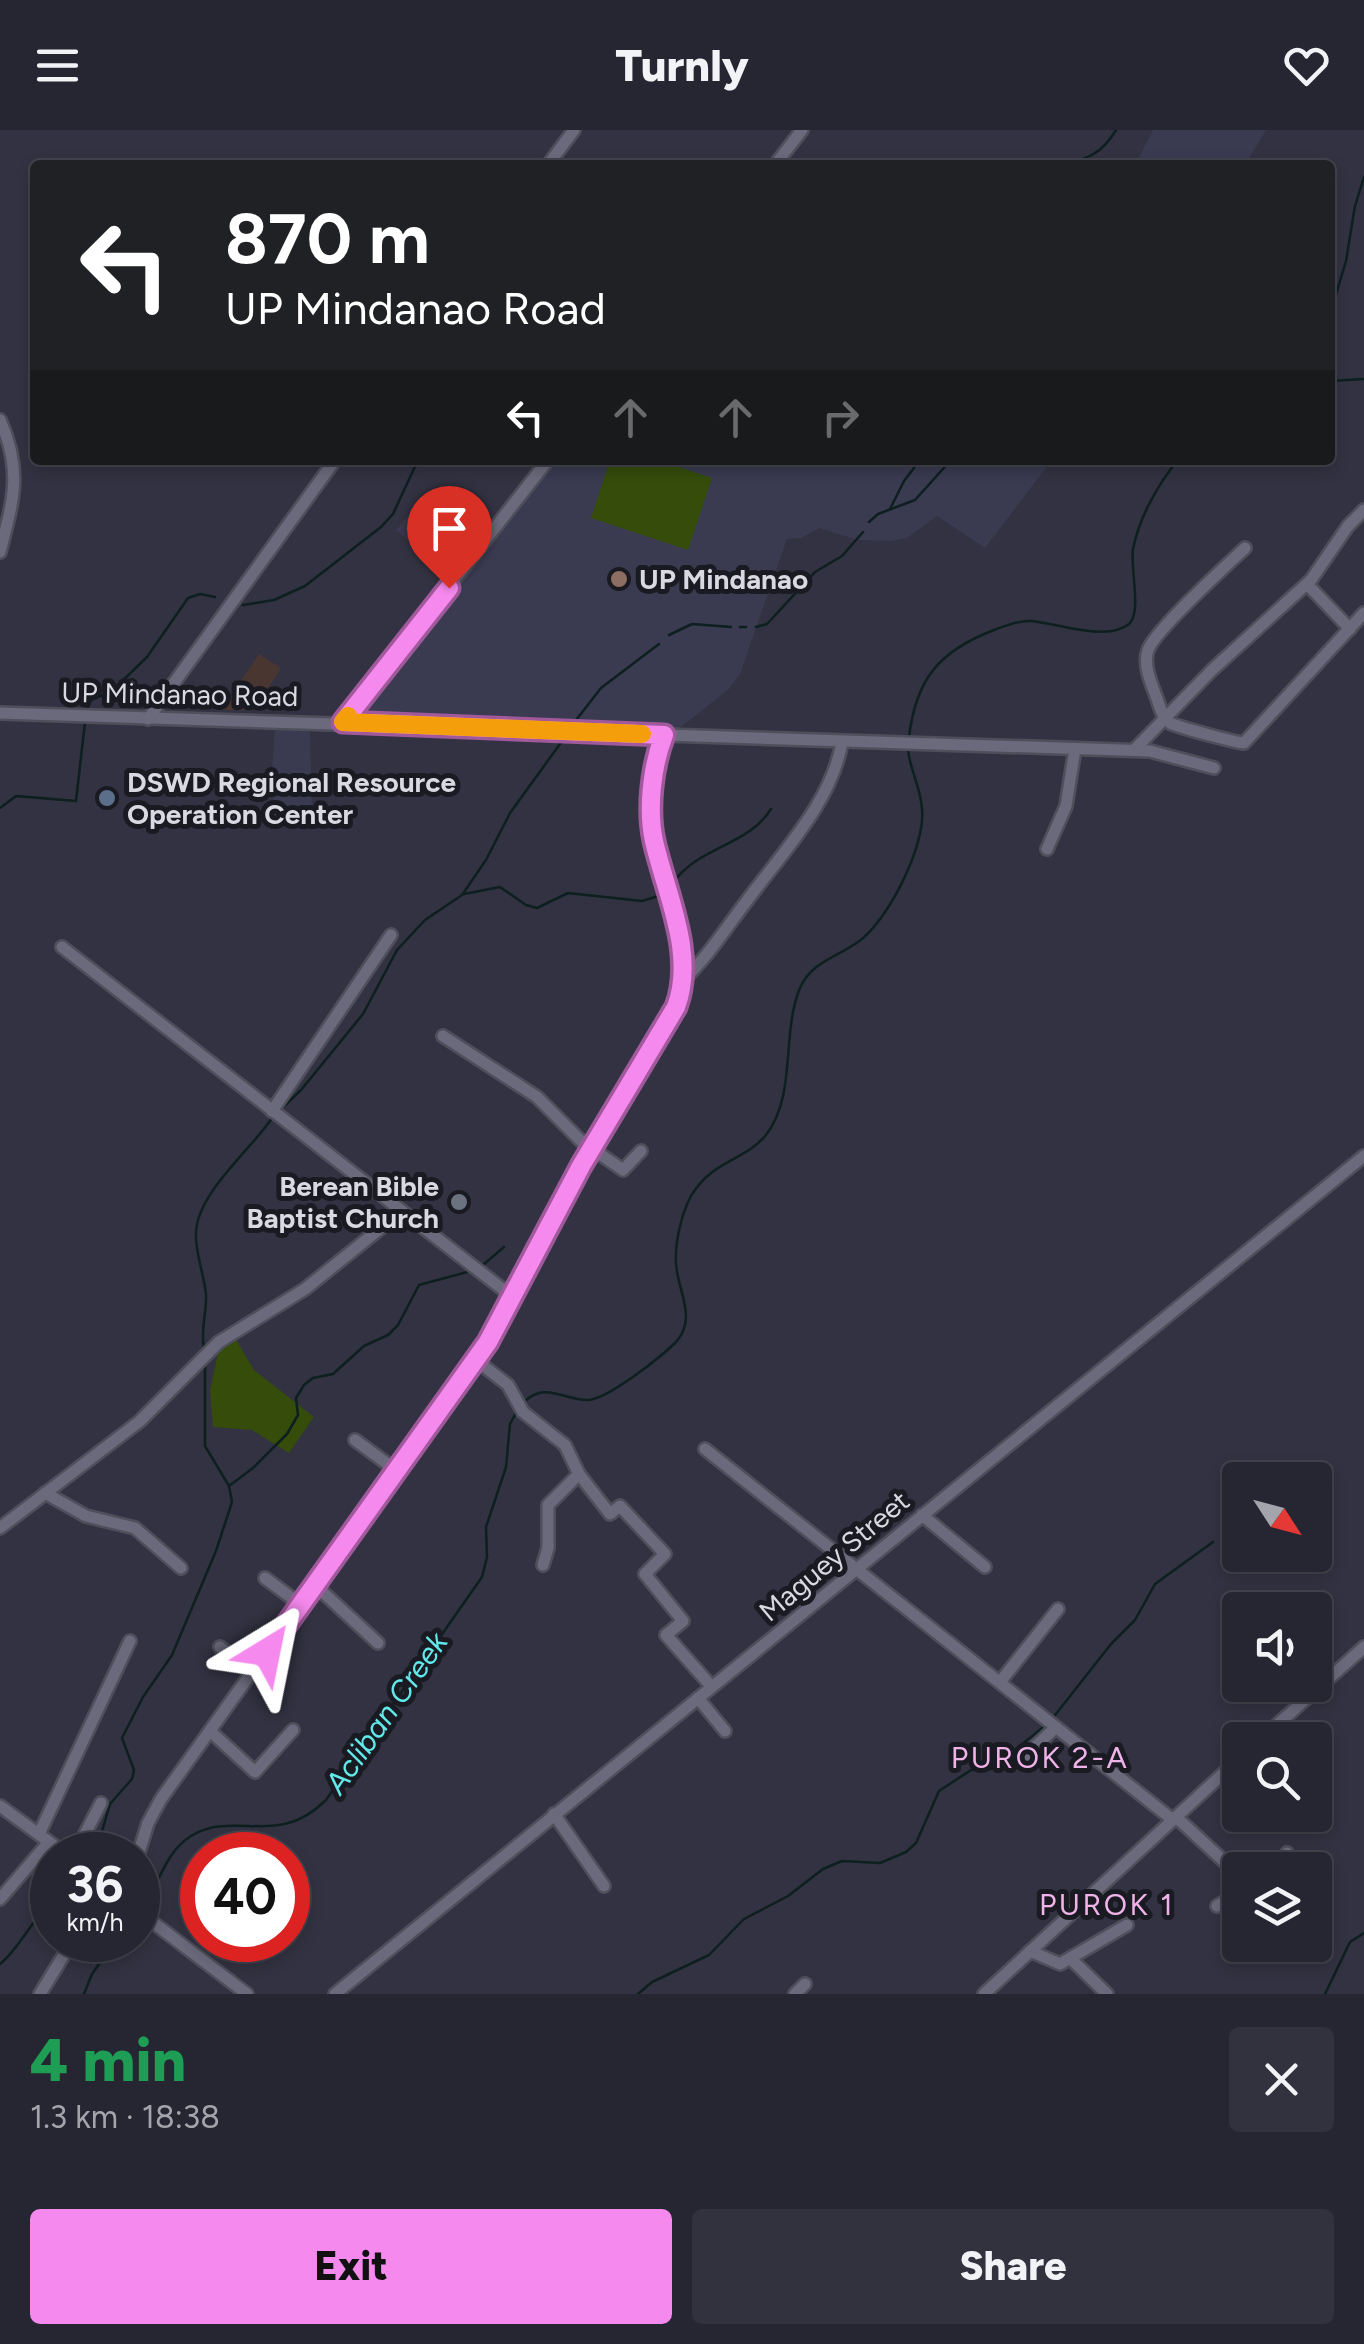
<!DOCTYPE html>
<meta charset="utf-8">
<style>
:root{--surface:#262632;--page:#32323e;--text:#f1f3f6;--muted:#a4a5ac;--line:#42434d;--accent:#f689ee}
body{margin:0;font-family:Figtree,sans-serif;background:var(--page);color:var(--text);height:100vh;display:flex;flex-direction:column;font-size:38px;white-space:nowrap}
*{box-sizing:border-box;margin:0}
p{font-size:32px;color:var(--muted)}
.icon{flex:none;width:55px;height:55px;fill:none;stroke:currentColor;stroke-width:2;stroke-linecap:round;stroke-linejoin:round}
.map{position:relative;height:1864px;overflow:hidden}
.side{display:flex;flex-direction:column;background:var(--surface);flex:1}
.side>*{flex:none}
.top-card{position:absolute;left:30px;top:30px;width:1305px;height:305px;border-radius:10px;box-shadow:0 5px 15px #0003,0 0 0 2px var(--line);background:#202124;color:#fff;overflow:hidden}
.needle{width:65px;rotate:126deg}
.tools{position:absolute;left:1222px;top:1332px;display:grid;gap:20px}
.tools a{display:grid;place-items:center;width:110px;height:110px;border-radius:10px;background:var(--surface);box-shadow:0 5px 15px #0003,0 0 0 2px var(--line);font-size:50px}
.speed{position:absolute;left:30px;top:1702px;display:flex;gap:20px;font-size:50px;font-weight:700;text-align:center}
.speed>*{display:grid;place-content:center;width:130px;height:130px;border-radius:50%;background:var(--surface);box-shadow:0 5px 15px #0003,0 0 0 2px var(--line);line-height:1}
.speed small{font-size:25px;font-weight:400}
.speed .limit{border:15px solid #d22;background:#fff;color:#111}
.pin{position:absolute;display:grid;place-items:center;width:85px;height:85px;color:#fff;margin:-102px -42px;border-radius:50% 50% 50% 0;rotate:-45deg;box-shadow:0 0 10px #0007}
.pin .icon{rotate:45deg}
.me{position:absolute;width:110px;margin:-55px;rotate:35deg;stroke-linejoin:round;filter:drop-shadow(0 0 8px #0008)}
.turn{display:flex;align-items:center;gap:35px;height:210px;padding:0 30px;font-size:45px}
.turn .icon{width:130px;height:130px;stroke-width:2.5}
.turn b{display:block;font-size:70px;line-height:85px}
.lanes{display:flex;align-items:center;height:95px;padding:0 30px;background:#0003;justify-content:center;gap:50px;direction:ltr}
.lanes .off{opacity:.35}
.round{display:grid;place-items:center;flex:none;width:105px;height:105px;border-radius:10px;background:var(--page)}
.headline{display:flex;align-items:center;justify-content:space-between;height:170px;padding:0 30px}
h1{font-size:60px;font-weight:800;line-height:75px;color:#1e9e55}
.primary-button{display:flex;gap:20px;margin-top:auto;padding:20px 30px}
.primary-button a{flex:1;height:115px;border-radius:10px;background:var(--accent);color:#111;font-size:40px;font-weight:800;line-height:115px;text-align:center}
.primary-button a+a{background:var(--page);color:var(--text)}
header{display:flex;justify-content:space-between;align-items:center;height:130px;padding:0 30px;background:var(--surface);font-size:45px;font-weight:800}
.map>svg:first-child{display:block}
.built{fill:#3a3a50}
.industrial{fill:#4a3631}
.green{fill:#354c0b}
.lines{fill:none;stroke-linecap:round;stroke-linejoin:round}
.stream{stroke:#0d1f1f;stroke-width:2.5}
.minor-casing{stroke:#4f4f5c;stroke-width:16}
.minor{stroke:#6a6a7c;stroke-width:11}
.route-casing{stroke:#a0599b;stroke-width:25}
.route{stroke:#f689ee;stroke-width:18}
.slow{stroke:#f59e0b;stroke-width:18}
.education-dot{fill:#8d6e63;stroke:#1a1a22;stroke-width:4}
.service-dot{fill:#5c6f8a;stroke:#1a1a22;stroke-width:4}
.worship-dot{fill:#6b7280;stroke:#1a1a22;stroke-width:4}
.labels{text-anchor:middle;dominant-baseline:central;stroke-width:10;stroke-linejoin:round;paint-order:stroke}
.poi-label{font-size:28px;font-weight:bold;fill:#d9d9e3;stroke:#1a1a22;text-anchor:start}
.street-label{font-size:28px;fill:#d9d9e3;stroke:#1a1a22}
.water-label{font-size:30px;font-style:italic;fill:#61e9ea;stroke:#1a1a22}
.neighbourhood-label{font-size:30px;letter-spacing:2.5px;fill:#efb3e9;stroke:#1a1a22}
</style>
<header><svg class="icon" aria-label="menu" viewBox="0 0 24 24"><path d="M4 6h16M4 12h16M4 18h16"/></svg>Turnly<svg class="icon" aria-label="heart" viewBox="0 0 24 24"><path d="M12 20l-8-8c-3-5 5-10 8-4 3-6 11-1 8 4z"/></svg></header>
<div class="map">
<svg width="1364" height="1864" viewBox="0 0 1364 1864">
<rect width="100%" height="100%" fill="#323242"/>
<g class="built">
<path d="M 1153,0 L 1266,0 L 1245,35 L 1135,35 Z"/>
<path d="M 557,330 L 1052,330 L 985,418 L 937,386 L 907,408 L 891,411 L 857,410 L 820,398 L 801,408 L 787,409 L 740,544 L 729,559 L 676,601 L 356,588 Z"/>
<path d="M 428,361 L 482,400 L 448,445 L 396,400 Z"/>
<path d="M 275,597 L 310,598 L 312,681 L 274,693 L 272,639 Z"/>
</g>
<path class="industrial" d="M 259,524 L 281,538 L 254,580 L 221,580 Z"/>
<g class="green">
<path d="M 610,330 L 657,330 L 712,348 L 688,420 L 591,388 Z"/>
<path d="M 234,1206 L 254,1240 L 314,1287 L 289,1323 L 252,1300 L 213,1297 L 210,1261 L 219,1218 Z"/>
</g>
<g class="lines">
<g class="stream">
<path d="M 1061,35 C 1087,29 1102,24 1116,0"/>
<path d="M 1330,235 L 1330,184 L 1346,131 L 1355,76 L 1364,47"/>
<path d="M 1330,251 L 1364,249"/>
<path d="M 890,379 L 904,351 L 920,330"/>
<path d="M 869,392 L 878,384 L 915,370 L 951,330"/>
<path d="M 466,425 L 482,406"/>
<path d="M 243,475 L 274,470 L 305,456 L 381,397 L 393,384 L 418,330"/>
<path d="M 740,497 L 746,497"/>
<path d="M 756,497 L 767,494 L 815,442 L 842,426 L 863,402"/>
<path d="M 669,505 L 692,494 L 731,497"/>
<path d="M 87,579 L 91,570 L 112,561 L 147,527 L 188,468 L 200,464 L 215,467"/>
<path d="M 343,582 L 463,429"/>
<path d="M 573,594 L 601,558 L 659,514"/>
<path d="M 909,607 C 916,549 939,521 994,500 C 1005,496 1019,490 1031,491 C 1057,493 1107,512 1129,494 C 1142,483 1130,437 1133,419 C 1139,388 1158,354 1178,330"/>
<path d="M 0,678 L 16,666 L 76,671 L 85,592"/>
<path d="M 673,753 C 698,716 747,717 771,679"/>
<path d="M 464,764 L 500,757 L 526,775 L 537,778 L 568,763 L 642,771 L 662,765"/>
<path d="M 281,979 L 301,960 L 363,884 L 397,820 L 425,790 L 462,765 L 486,730 L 510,683 L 565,607"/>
<path d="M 483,1135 L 504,1117"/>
<path d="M 204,1218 C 200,1199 207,1183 206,1164 C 204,1144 195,1123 196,1103 C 197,1063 250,1021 272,988"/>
<path d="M 524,1272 C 545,1251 563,1270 588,1270 C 608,1269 661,1227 676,1212 C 698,1188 677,1160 676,1133 C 675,1112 681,1085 691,1066 C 712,1030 745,1031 766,1005 C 797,965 781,903 800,858 C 811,832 837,827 858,812 C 888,791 926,715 922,679 C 921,658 910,640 908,620"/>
<path d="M 229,1356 L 253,1338 L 287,1304 L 298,1285 L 296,1268 L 304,1255 L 313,1248 L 333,1244 L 364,1216 L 388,1205 L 398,1195 L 419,1155 L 471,1141"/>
<path d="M 1052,1589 L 1111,1514 L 1135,1490 L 1155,1454 L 1213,1412"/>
<path d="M 95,1725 L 110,1674 L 132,1649 L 134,1640 L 122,1608 L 143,1567 L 172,1525 L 216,1421 L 232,1372 L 229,1356 L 205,1316 L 205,1235"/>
<path d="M 143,1778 C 159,1754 165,1722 191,1706 C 236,1679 277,1719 326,1670 L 482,1447 L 487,1427 L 486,1397 L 506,1337 L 510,1294 L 516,1283"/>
<path d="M 0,1834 C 21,1817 31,1789 52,1773"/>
<path d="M 84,1864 L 92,1844 L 116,1810"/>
<path d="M 638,1864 L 652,1852 L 709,1825 L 744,1789 L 788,1766 L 823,1739 L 842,1731 L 880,1733 L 906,1722 L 916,1713 L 939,1661 L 971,1640 L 991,1639 L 1046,1595"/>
<path d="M 1325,1864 L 1350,1812 L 1364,1803"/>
</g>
<g class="minor-casing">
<g id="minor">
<path d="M 548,35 L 574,0"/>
<path d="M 775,35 L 802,0"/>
<path d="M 0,290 C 23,341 13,371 0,422"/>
<path d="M 1245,418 C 1225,437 1156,499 1148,520 C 1143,535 1151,553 1156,566 C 1160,576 1161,586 1170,593 C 1178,597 1237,613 1244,613 L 1364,483"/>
<path d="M 1307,454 L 1350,499"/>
<path d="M 0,583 L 1150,621 L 1214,638"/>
<path d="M 148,589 L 335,330"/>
<path d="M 343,592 L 548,330"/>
<path d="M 1134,620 L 1212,540 L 1311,450 L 1348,396 L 1364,380"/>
<path d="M 1047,719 L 1066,676 L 1075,619"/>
<path d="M 62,817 L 514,1168"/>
<path d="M 682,851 C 707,828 726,798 746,772 C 781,724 832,672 842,612"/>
<path d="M 443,906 L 537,967 L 581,1011 L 623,1040 L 641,1021"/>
<path d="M 272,981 L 391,805"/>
<path d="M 476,1230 L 508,1255 L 523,1282 L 565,1315 L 579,1344 L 610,1384 L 620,1376 L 665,1424 L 645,1444 L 683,1491 L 666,1505 L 712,1557"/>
<path d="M 355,1310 L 397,1341"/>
<path d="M 705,1319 L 1173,1690"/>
<path d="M 45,1363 L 86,1386 L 135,1398 L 181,1438"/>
<path d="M 922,1385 L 985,1437"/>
<path d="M 0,1398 L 140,1291 L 219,1212 L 305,1159 L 402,1081"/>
<path d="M 543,1435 L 548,1418 L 548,1375 L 579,1344"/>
<path d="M 265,1448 L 301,1475"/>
<path d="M 315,1455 L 378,1513"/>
<path d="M 220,1517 L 253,1542"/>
<path d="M 1000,1552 L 1058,1479"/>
<path d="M 698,1568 L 725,1601"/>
<path d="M 210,1601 L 255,1642 L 293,1600"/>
<path d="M 1260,1610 L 1364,1517"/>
<path d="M 1022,1629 L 1056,1597"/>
<path d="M 0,1676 L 67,1725"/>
<path d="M 554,1684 L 604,1756"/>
<path d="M 1176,1687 L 1240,1746"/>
<path d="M 39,1704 L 130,1511"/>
<path d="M 74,1725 L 101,1673"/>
<path d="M 138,1725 L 148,1693 L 161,1669 L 488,1212 L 581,1036 L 676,877 C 696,824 666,764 654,711 C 647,678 652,636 664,605"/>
<path d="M 1280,1740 L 1287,1723"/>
<path d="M 0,1769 L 49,1712"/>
<path d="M 1217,1776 L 1240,1762"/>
<path d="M 138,1781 L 247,1864"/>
<path d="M 1030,1821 L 1060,1834 L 1127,1795"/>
<path d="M 1071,1829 L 1107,1864"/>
<path d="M 40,1864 L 73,1810"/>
<path d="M 335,1864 L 1364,1026"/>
<path d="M 795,1864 L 805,1854"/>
<path d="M 984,1864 L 1240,1628"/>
</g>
</g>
<use href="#minor" class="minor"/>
</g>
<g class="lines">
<g class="route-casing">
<path id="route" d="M 267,1522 L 488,1212 L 581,1036 L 676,877 C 696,824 666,764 654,711 C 647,679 652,636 664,605 L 343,592 L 449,458"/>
</g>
<use href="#route" class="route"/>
<path class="slow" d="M 348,586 L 343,592 L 642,604"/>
</g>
<circle class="education-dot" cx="619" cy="449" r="10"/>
<circle class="service-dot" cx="107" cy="668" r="10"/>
<circle class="worship-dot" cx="459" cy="1072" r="10"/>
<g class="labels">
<g class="poi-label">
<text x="639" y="449">UP Mindanao</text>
<text x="127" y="652">DSWD Regional Resource<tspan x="127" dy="32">Operation Center</tspan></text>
<text x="439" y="1056" text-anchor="end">Berean Bible<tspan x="439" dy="32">Baptist Church</tspan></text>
</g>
<g class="street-label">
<text transform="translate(180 564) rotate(1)">UP Mindanao Road</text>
<text transform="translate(834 1426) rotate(-40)">Maguey Street</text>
</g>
<g class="water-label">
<text transform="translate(386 1583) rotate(-55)">Acliban Creek</text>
</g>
<g class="neighbourhood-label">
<text x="1040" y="1627">PUROK 2-A</text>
<text x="1107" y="1774">PUROK 1</text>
</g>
</g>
</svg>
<div class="tools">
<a><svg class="needle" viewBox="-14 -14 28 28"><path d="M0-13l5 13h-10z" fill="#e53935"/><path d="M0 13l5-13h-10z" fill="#a4a5ac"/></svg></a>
<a><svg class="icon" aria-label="sound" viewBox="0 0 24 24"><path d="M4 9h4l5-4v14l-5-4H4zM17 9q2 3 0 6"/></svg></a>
<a><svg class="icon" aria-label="search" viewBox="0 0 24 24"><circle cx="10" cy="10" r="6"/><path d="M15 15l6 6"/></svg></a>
<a><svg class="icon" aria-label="layers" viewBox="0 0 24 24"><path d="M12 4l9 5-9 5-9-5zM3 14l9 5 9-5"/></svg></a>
</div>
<div class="speed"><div>36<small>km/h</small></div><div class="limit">40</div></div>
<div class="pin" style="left:449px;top:458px;background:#d93025"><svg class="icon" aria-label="arrive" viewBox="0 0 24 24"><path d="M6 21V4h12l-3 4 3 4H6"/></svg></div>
<svg class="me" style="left:267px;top:1522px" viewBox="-20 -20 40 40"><path d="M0-17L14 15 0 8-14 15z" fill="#f689ee" stroke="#fff" stroke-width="4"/></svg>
<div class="top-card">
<div class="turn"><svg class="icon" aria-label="left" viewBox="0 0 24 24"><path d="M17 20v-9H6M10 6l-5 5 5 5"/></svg><div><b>870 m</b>UP Mindanao Road</div></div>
<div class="lanes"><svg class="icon" aria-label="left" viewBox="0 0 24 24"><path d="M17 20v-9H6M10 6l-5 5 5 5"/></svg><svg class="icon off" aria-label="ahead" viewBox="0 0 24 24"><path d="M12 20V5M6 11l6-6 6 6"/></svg><svg class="icon off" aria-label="ahead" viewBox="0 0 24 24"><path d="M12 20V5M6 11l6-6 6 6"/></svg><svg class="icon off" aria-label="right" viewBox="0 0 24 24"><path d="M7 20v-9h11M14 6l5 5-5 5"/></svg></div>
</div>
</div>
<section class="side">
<div class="headline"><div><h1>4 min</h1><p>1.3 km · 18:38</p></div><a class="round"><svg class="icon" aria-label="close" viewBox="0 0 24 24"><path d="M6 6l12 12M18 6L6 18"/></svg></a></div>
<div class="primary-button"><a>Exit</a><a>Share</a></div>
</section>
